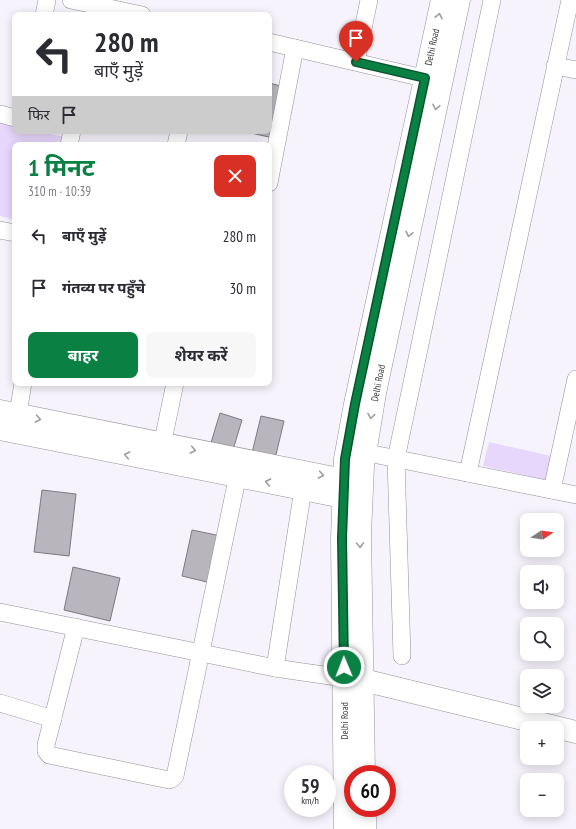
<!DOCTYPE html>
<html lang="hi">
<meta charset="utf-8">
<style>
:root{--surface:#fff;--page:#f7f7f7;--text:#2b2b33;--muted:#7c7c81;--accent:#0b8043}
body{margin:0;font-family:"PT Sans Narrow","Noto Sans Devanagari",sans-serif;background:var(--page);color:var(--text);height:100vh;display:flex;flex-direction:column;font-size:15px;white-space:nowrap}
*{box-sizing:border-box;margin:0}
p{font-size:13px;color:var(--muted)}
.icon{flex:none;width:22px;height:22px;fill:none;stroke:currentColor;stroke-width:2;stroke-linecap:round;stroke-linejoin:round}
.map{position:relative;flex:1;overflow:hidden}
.side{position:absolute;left:12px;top:142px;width:260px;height:244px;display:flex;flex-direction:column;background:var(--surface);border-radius:8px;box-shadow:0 2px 10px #0003}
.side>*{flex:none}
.guide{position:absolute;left:12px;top:12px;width:260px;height:122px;border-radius:8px;box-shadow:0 2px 10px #0003;background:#fff;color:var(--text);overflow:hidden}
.needle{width:26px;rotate:77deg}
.buttons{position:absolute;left:520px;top:513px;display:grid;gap:8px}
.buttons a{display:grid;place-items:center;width:44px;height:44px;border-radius:8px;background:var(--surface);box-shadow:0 2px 10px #0003;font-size:20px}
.speed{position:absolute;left:284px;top:765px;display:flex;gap:8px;font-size:20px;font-weight:700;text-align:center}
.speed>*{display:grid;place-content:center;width:52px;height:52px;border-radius:50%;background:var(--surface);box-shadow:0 2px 10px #0003;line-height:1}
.speed small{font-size:10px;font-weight:400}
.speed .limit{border:6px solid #d22;background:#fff;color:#111}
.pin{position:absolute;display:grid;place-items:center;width:34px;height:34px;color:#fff;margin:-41px -17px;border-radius:50% 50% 50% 0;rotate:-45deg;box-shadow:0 0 4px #0007}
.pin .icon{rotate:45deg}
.me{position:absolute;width:44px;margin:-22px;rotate:359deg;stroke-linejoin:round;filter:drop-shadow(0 0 3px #0008)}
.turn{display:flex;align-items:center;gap:14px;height:84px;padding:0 16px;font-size:18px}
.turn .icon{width:52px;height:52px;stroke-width:2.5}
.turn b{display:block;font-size:28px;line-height:34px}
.then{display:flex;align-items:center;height:38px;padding:0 16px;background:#0003;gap:8px;font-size:15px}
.round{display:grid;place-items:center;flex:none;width:42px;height:42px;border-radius:8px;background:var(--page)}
.summary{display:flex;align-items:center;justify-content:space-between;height:68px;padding:0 16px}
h1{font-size:24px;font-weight:700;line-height:30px;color:var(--accent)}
.action{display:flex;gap:8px;margin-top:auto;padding:8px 16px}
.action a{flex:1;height:46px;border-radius:8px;background:var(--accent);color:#fff;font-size:16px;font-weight:700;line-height:46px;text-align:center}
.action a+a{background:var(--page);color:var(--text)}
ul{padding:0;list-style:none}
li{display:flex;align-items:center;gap:12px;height:52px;padding:0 16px}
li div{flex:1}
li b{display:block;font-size:15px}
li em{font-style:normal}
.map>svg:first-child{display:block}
.green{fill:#e8d7fd}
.building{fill:#b8b5bd;stroke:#7d7a81}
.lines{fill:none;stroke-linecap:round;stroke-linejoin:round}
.minor-casing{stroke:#949199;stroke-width:18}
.major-casing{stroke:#949199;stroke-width:23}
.minor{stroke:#fff;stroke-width:17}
.major{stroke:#fff;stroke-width:22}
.oneway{stroke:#9e9d9e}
.route-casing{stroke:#07532c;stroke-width:10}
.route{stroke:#0b8043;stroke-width:7}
.labels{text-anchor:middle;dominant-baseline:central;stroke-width:3;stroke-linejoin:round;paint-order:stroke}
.street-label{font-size:10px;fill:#3c3b3e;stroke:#fff}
</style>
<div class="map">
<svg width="576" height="829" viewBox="0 0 576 829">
<rect width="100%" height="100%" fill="#f7f3fc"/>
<g class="green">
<path d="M 0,122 L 15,126 L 15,131 L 37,131 L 64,137 L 62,145 L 15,145 L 15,220 L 0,216 Z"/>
<path d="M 489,442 L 551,456 L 546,480 L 483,466 Z"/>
</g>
<g class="building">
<path d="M 269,83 L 285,87 L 273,138 L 247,132 L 247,131 L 269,131 Z"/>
<path d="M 220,413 L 242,420 L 232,453 L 210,446 Z"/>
<path d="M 261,416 L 284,421 L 274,463 L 251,457 Z"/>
<path d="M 42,490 L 76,494 L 69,556 L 34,552 Z"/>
<path d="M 192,530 L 221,536 L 211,583 L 182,576 Z"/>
<path d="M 73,567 L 120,578 L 110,621 L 64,610 Z"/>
</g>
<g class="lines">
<g class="minor-casing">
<g id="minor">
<path d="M 71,0 L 142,15"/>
<path d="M 44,15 L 47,0"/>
<path d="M 269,42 L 436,81"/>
<path d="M 356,62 L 369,0"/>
<path d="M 555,66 L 576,70"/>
<path d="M 0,114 L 15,118"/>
<path d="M 69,145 L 72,131"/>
<path d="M 176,145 L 179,131"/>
<path d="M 269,183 L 295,48"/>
<path d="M 0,230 L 15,233"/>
<path d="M 16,426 L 23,383"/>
<path d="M 353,450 L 576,495"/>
<path d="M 160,455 L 175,383"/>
<path d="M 468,473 L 570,0"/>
<path d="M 552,490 L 576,379"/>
<path d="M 0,612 L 275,668 L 344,678"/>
<path d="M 76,627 L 46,745 L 46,751 L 49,755 L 169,780 L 172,779 L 175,776 L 240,465"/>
<path d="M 402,656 L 396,459 L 492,0"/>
<path d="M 275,668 L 303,489"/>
<path d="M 0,703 L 53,719"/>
</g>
</g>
<g class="major-casing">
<g id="major">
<path d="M 0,411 L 344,480 L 357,484"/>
<path d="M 0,429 L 358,500"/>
<path d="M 349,678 L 363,680 L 576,732"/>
<path d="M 364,774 L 360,534 L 363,466 L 375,393 L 459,0"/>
<path d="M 365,808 L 365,829"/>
<path d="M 345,829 L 342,538 L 345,459 L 355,404 L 442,0"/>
</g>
</g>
<use href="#minor" class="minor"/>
<use href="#major" class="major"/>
</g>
<defs><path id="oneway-chevron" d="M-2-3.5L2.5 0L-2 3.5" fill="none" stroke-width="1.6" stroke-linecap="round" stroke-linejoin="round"/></defs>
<g class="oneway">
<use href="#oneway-chevron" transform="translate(439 16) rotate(-78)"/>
<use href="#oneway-chevron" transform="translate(436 107) rotate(102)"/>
<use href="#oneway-chevron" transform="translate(409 234) rotate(102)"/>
<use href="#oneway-chevron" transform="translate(371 416) rotate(99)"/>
<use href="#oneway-chevron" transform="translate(38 419) rotate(11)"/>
<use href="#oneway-chevron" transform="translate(193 450) rotate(11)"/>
<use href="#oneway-chevron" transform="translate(127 455) rotate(-169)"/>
<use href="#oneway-chevron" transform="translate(321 475) rotate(11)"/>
<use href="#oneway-chevron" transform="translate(268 482) rotate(-169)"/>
<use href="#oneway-chevron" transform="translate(360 545) rotate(89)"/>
</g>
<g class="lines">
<g class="route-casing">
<path id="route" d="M 344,667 L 342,538 L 345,459 L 355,404 L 425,78 L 356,62"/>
</g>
<use href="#route" class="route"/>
</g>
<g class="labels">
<g class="street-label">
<text transform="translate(432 47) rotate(-78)">Delhi Road</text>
<text transform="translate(378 383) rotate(-79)">Delhi Road</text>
<text transform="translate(344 721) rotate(-90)">Delhi Road</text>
</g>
</g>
</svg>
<div class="buttons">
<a><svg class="needle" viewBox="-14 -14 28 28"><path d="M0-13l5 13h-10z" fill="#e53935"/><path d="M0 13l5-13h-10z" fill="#7c7c81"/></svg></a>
<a><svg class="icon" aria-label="sound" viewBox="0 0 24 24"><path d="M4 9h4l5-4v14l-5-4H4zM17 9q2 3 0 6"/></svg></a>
<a><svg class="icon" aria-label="search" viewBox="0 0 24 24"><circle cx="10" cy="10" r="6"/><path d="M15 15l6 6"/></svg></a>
<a><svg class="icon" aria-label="layers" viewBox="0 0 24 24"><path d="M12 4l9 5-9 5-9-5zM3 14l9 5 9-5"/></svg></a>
<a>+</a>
<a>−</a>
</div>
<div class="speed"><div>59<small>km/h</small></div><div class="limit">60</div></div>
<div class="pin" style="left:356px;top:62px;background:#d93025"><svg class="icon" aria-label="arrive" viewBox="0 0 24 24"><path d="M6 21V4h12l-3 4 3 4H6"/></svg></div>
<svg class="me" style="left:344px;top:667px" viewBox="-20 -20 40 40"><circle r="17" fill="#0b8043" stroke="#fff" stroke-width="3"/><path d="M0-11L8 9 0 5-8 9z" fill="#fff"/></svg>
<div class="guide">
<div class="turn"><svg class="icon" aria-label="left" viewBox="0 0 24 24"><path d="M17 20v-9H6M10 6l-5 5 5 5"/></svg><div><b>280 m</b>बाएँ मुड़ें</div></div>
<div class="then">फिर<svg class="icon" aria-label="arrive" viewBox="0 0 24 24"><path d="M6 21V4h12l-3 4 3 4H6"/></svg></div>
</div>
<section class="side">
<div class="summary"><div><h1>1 मिनट</h1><p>310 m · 10:39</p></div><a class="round" style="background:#d93025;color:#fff"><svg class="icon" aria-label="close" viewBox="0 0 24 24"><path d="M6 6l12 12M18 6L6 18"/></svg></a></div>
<ul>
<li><svg class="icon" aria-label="left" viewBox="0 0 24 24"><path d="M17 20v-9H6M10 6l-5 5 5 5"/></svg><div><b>बाएँ मुड़ें</b></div><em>280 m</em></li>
<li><svg class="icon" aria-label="arrive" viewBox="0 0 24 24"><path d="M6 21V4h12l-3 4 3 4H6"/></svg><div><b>गंतव्य पर पहुँचे</b></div><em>30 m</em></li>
</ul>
<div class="action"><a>बाहर</a><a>शेयर करें</a></div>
</section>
</div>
